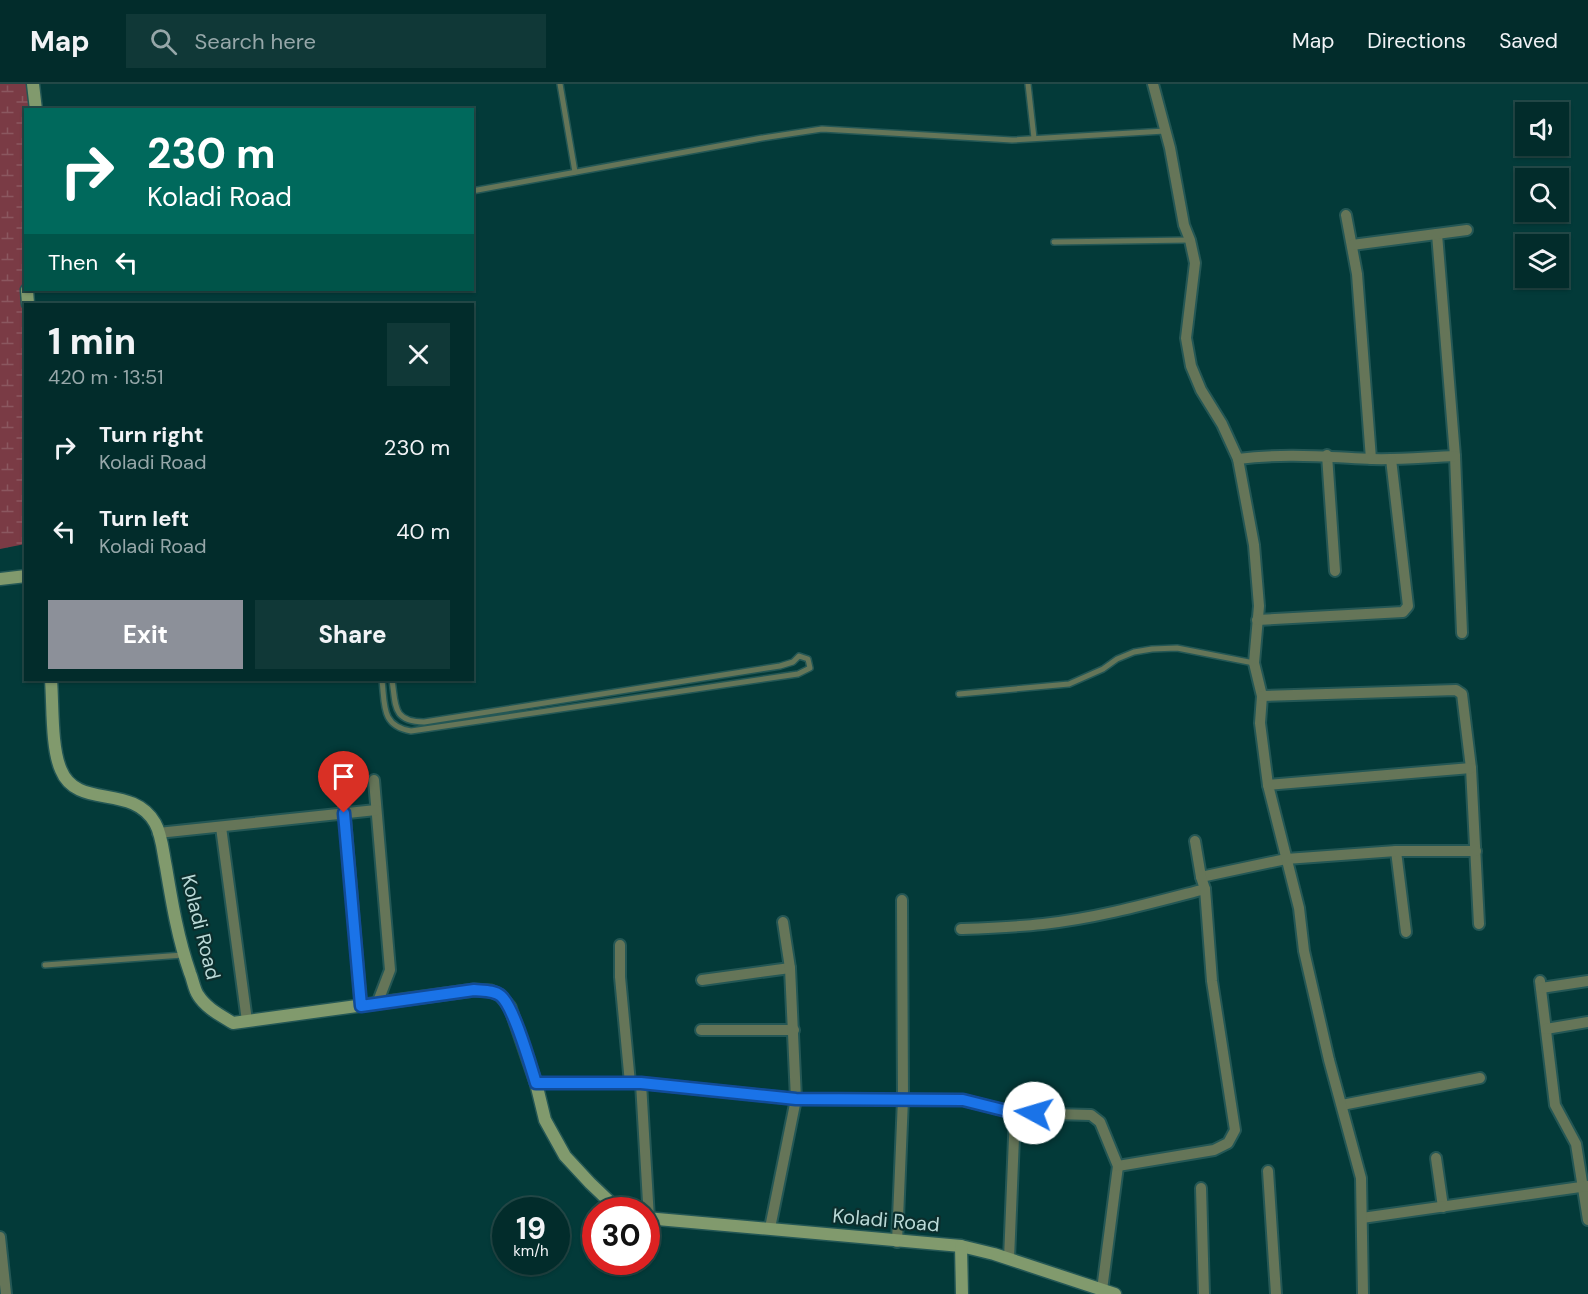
<!DOCTYPE html>
<meta charset="utf-8">
<style>
:root{--surface:#022c2b;--page:#103837;--text:#f1f3f6;--muted:#96a7a9;--line:#234847;--accent:#8c9099}
body{margin:0;font-family:"DM Sans",sans-serif;background:var(--page);color:var(--text);height:100vh;display:flex;flex-direction:column;font-size:22px;white-space:nowrap}
*{box-sizing:border-box;margin:0}
p{font-size:20px;color:var(--muted)}
.icon{flex:none;width:33px;height:33px;fill:none;stroke:currentColor;stroke-width:2;stroke-linecap:round;stroke-linejoin:round}
.map{position:relative;flex:1;overflow:hidden}
.details{position:absolute;left:24px;top:219px;width:450px;height:378px;display:flex;flex-direction:column;background:var(--surface);border-radius:0px;box-shadow:0 2px 4px #0004,0 0 0 2px var(--line)}
.details>*{flex:none}
.top-card{position:absolute;left:24px;top:24px;width:450px;height:183px;border-radius:0px;box-shadow:0 2px 4px #0004,0 0 0 2px var(--line);background:#00695c;color:#fff;overflow:hidden}
.buttons{position:absolute;left:1515px;top:18px;display:grid;gap:12px}
.buttons a{display:grid;place-items:center;width:54px;height:54px;border-radius:0px;background:var(--surface);box-shadow:0 2px 4px #0004,0 0 0 2px var(--line);font-size:30px}
.speed{position:absolute;left:492px;top:1113px;display:flex;gap:12px;font-size:30px;font-weight:700;text-align:center}
.speed>*{display:grid;place-content:center;width:78px;height:78px;border-radius:50%;background:var(--surface);box-shadow:0 2px 4px #0004,0 0 0 2px var(--line);line-height:1}
.speed small{font-size:15px;font-weight:400}
.speed .limit{border:9px solid #d22;background:#fff;color:#111}
.pin{position:absolute;display:grid;place-items:center;width:51px;height:51px;color:#fff;margin:-62px -26px;border-radius:50% 50% 50% 0;rotate:-45deg;box-shadow:0 0 6px #0007}
.pin .icon{rotate:45deg}
.me{position:absolute;width:66px;margin:-33px;rotate:276deg;stroke-linejoin:round;filter:drop-shadow(0 0 4px #0008)}
.turn{display:flex;align-items:center;gap:21px;height:126px;padding:0 24px;font-size:27px}
.turn .icon{width:78px;height:78px;stroke-width:2.5}
.turn b{display:block;font-size:42px;line-height:51px}
.then{display:flex;align-items:center;height:57px;padding:0 24px;background:#0003;gap:12px;font-size:22px}
.round{display:grid;place-items:center;flex:none;width:63px;height:63px;border-radius:0px;background:var(--page)}
.overview{display:flex;align-items:center;justify-content:space-between;height:102px;padding:0 24px}
h1{font-size:36px;font-weight:800;line-height:45px}
.action{display:flex;gap:12px;margin-top:auto;padding:12px 24px}
.action a{flex:1;height:69px;border-radius:0px;background:var(--accent);color:#fff;font-size:24px;font-weight:800;line-height:69px;text-align:center}
.action a+a{background:var(--page);color:var(--text)}
ul{padding:0;list-style:none}
li{display:flex;align-items:center;gap:18px;height:84px;padding:0 24px}
li div{flex:1}
li b{display:block;font-size:22px}
li em{font-style:normal}
header{display:flex;align-items:center;gap:36px;box-sizing:border-box;height:84px;padding:0 30px;background:var(--surface);border-bottom:2px solid var(--line)}
header strong{font-size:28px}
nav{display:flex;gap:33px;margin-inline-start:auto;font-size:21px}
.search{width:420px;height:54px;background:var(--page);display:flex;align-items:center;gap:15px;box-sizing:border-box;padding:0 21px;border-radius:0px;color:var(--muted);font-size:22px}
.map>svg:first-child{display:block}
.wetland{fill:url(#wetland-marsh)}
.lines{fill:none;stroke-linecap:round;stroke-linejoin:round}
.lane-casing{stroke:#245755;stroke-width:8}
.street-casing{stroke:#245755;stroke-width:14}
.secondary-casing{stroke:#245755;stroke-width:15}
.lane{stroke:#657558;stroke-width:5}
.street{stroke:#657558;stroke-width:10}
.secondary{stroke:#819a6d;stroke-width:12}
.route-casing{stroke:#114b97;stroke-width:15}
.route{stroke:#1a73e8;stroke-width:10}
.labels{text-anchor:middle;dominant-baseline:central;stroke-width:4.5;stroke-linejoin:round;paint-order:stroke}
.street-label{font-size:20px;fill:#bad9d7;stroke:#0b2e2d}
</style>
<header>
<strong>Map</strong>
<div class="search"><svg class="icon" aria-label="search" viewBox="0 0 24 24"><circle cx="10" cy="10" r="6"/><path d="M15 15l6 6"/></svg>Search here</div>
<nav><a>Map</a><a>Directions</a><a>Saved</a></nav>
</header>
<div class="map">
<svg width="1588" height="1210" viewBox="0 0 1588 1210">
<defs>
<pattern id="wetland-marsh" width="20" height="14" patternUnits="userSpaceOnUse" patternTransform="scale(1.5)"><rect width="20" height="14" fill="#7a3b45"/><path d="M1 5h8M5 5V1M11 12h8M15 12V8" fill="none" stroke="#8b575f"/></pattern>
</defs>
<rect width="100%" height="100%" fill="#033a39"/>
<path class="wetland" d="M 0,0 L 28,0 L 29,25 L 26,26 L 25,460 L 0,465 Z"/>
<g class="lines">
<g class="lane-casing">
<g id="lane">
<path d="M 560,0 L 575,88"/>
<path d="M 1028,0 L 1034,54"/>
<path d="M 472,107 L 762,54 L 822,45 L 1012,56 L 1165,47"/>
<path d="M 1054,158 L 1189,156"/>
<path d="M 382,596 C 385,621 381,642 411,647 L 798,590 L 810,584 L 808,575 L 799,572 L 793,578 L 780,582 L 424,638 C 392,638 396,621 392,596"/>
<path d="M 959,610 L 1069,600 L 1103,585 L 1117,575 L 1134,568 L 1152,565 L 1177,564 L 1254,579"/>
<path d="M 45,881 L 183,871"/>
</g>
</g>
<g class="street-casing">
<g id="street">
<path d="M 1153,0 L 1170,64 L 1184,141 L 1190,156 L 1195,179 L 1186,254 L 1191,282 L 1201,306 L 1222,340 L 1238,375 L 1254,461 L 1259,522 L 1254,579 L 1262,612 L 1260,639 L 1268,701"/>
<path d="M 1346,131 L 1357,190 L 1371,375"/>
<path d="M 1437,150 L 1455,372 L 1462,549"/>
<path d="M 1352,161 L 1467,146"/>
<path d="M 1327,371 L 1335,487"/>
<path d="M 1238,375 C 1284,369 1326,373 1372,375 C 1399,376 1427,373 1455,372"/>
<path d="M 1257,536 L 1403,528 L 1408,522 L 1391,375"/>
<path d="M 1262,612 L 1456,606 L 1462,610 L 1471,684 L 1479,840"/>
<path d="M 374,696 L 390,886 L 377,920"/>
<path d="M 342,699 L 361,922"/>
<path d="M 221,743 L 247,937"/>
<path d="M 158,749 L 376,726"/>
<path d="M 1396,767 L 1406,848"/>
<path d="M 1201,793 L 1286,775 L 1396,767 L 1476,767"/>
<path d="M 961,845 C 988,844 1016,843 1043,840 C 1098,834 1151,819 1205,805"/>
<path d="M 620,861 L 620,893 L 630,999"/>
<path d="M 702,896 L 790,884"/>
<path d="M 1540,897 L 1555,1021 L 1576,1060 L 1588,1136"/>
<path d="M 1541,904 L 1588,897"/>
<path d="M 1546,945 L 1588,938"/>
<path d="M 701,946 L 794,946"/>
<path d="M 536,999 L 641,999 L 796,1015 L 963,1016 L 1015,1029 L 1091,1031 L 1100,1038 L 1118,1082 L 1102,1206"/>
<path d="M 641,999 L 649,1135"/>
<path d="M 1342,1021 L 1480,994"/>
<path d="M 1436,1074 L 1443,1123"/>
<path d="M 1118,1082 L 1214,1066 L 1228,1059 L 1235,1046 L 1212,897 L 1205,805 L 1201,793 L 1195,757"/>
<path d="M 1268,1087 L 1276,1210"/>
<path d="M 1201,1104 L 1204,1210"/>
<path d="M 1362,1134 L 1588,1102"/>
<path d="M 770,1144 L 796,1015 L 790,884 L 783,838"/>
<path d="M 0,1153 L 6,1210"/>
<path d="M 897,1158 L 903,1015 L 902,816"/>
<path d="M 1009,1175 L 1015,1029"/>
<path d="M 1363,1210 L 1361,1094 L 1329,976 L 1304,867 L 1299,824 L 1268,701 L 1471,684"/>
</g>
</g>
<g class="secondary-casing">
<g id="secondary">
<path d="M 33,0 L 36,26"/>
<path d="M 27,206 L 28,220"/>
<path d="M 0,495 L 26,492"/>
<path d="M 51,596 C 53,620 51,664 61,686 C 77,726 132,699 155,739 C 162,751 163,769 166,783 C 172,819 178,855 190,889 C 193,896 194,905 198,911 C 206,924 220,931 233,939 L 474,906 L 491,907 L 500,911 L 510,923 L 536,999 L 545,1036 L 565,1072 L 590,1099 L 612,1120 L 629,1126"/>
<path d="M 646,1134 L 961,1162 L 994,1170 L 1115,1210"/>
<path d="M 961,1162 L 962,1210"/>
</g>
</g>
<use href="#lane" class="lane"/>
<use href="#street" class="street"/>
<use href="#secondary" class="secondary"/>
</g>
<g class="lines">
<g class="route-casing">
<path id="route" d="M 344,729 L 361,922 L 474,906 C 483,907 494,906 501,912 C 514,923 530,980 536,999 L 641,999 L 796,1015 L 963,1016 L 1015,1029 L 1034,1029"/>
</g>
<use href="#route" class="route"/>
</g>
<g class="labels">
<g class="street-label">
<text transform="translate(201 843) rotate(76)">Koladi Road</text>
<text transform="translate(886 1136) rotate(5)">Koladi Road</text>
</g>
</g>
</svg>
<div class="buttons">
<a><svg class="icon" aria-label="sound" viewBox="0 0 24 24"><path d="M4 9h4l5-4v14l-5-4H4zM17 9q2 3 0 6"/></svg></a>
<a><svg class="icon" aria-label="search" viewBox="0 0 24 24"><circle cx="10" cy="10" r="6"/><path d="M15 15l6 6"/></svg></a>
<a><svg class="icon" aria-label="layers" viewBox="0 0 24 24"><path d="M12 4l9 5-9 5-9-5zM3 14l9 5 9-5"/></svg></a>
</div>
<div class="speed"><div>19<small>km/h</small></div><div class="limit">30</div></div>
<div class="pin" style="left:344px;top:729px;background:#d93025"><svg class="icon" aria-label="arrive" viewBox="0 0 24 24"><path d="M6 21V4h12l-3 4 3 4H6"/></svg></div>
<svg class="me" style="left:1034px;top:1029px" viewBox="-20 -20 40 40"><circle r="19" fill="#fff"/><path d="M0-13L10 11 0 6-10 11z" fill="#1a73e8"/></svg>
<div class="top-card">
<div class="turn"><svg class="icon" aria-label="right" viewBox="0 0 24 24"><path d="M7 20v-9h11M14 6l5 5-5 5"/></svg><div><b>230 m</b>Koladi Road</div></div>
<div class="then">Then<svg class="icon" aria-label="left" viewBox="0 0 24 24"><path d="M17 20v-9H6M10 6l-5 5 5 5"/></svg></div>
</div>
<section class="details">
<div class="overview"><div><h1>1 min</h1><p>420 m · 13:51</p></div><a class="round"><svg class="icon" aria-label="close" viewBox="0 0 24 24"><path d="M6 6l12 12M18 6L6 18"/></svg></a></div>
<ul>
<li><svg class="icon" aria-label="right" viewBox="0 0 24 24"><path d="M7 20v-9h11M14 6l5 5-5 5"/></svg><div><b>Turn right</b><p>Koladi Road</p></div><em>230 m</em></li>
<li><svg class="icon" aria-label="left" viewBox="0 0 24 24"><path d="M17 20v-9H6M10 6l-5 5 5 5"/></svg><div><b>Turn left</b><p>Koladi Road</p></div><em>40 m</em></li>
</ul>
<div class="action"><a>Exit</a><a>Share</a></div>
</section>
</div>
